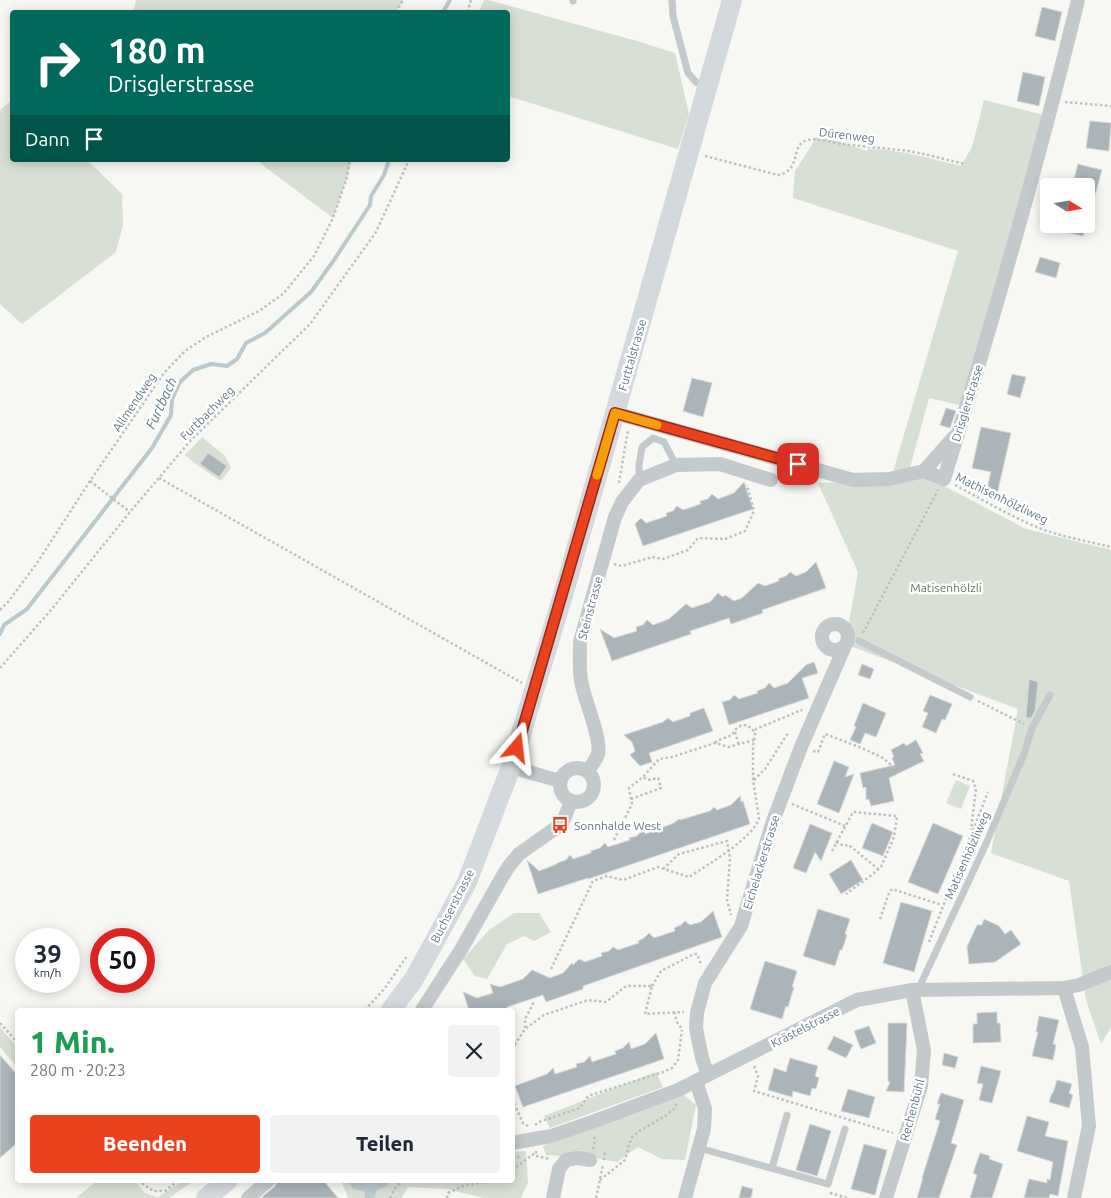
<!DOCTYPE html>
<html lang="de">
<meta charset="utf-8">
<style>
:root{--surface:#fff;--page:#f2f2f3;--text:#1f2937;--muted:#747a83;--accent:#ec411e}
body{margin:0;font-family:Ubuntu,sans-serif;background:var(--page);color:var(--text);height:100vh;display:flex;flex-direction:column;font-size:19px;white-space:nowrap}
*{box-sizing:border-box;margin:0}
p{font-size:16px;color:var(--muted)}
.icon{flex:none;width:28px;height:28px;fill:none;stroke:currentColor;stroke-width:2;stroke-linecap:round;stroke-linejoin:round}
.map{position:relative;flex:1;overflow:hidden}
.sheet{position:absolute;left:15px;top:1008px;width:500px;height:175px;display:flex;flex-direction:column;background:var(--surface);border-radius:5px;box-shadow:0 2px 12px #0003}
.sheet>*{flex:none}
.guide{position:absolute;left:10px;top:10px;width:500px;height:152px;border-radius:5px;box-shadow:0 2px 12px #0003;background:#00695c;color:#fff;overflow:hidden}
.needle{width:32px;rotate:101deg}
.buttons{position:absolute;left:1040px;top:178px;display:grid;gap:10px}
.buttons a{display:grid;place-items:center;width:55px;height:55px;border-radius:5px;background:var(--surface);box-shadow:0 2px 12px #0003;font-size:25px}
.speed{position:absolute;left:15px;top:928px;display:flex;gap:10px;font-size:25px;font-weight:700;text-align:center}
.speed>*{display:grid;place-content:center;width:65px;height:65px;border-radius:50%;background:var(--surface);box-shadow:0 2px 12px #0003;line-height:1}
.speed small{font-size:12px;font-weight:400}
.speed .limit{border:8px solid #d22;background:#fff;color:#111}
.pin{position:absolute;display:grid;place-items:center;width:42px;height:42px;color:#fff;margin:-21px;border-radius:10px;box-shadow:0 2px 8px #0006}
.me{position:absolute;width:55px;margin:-28px;rotate:17deg;stroke-linejoin:round;filter:drop-shadow(0 0 4px #0008)}
.turn{display:flex;align-items:center;gap:18px;height:105px;padding:0 15px;font-size:22px}
.turn .icon{width:65px;height:65px;stroke-width:2.5}
.turn b{display:block;font-size:35px;line-height:42px}
.then{display:flex;align-items:center;height:48px;padding:0 15px;background:#0003;gap:10px;font-size:19px}
.round{display:grid;place-items:center;flex:none;width:52px;height:52px;border-radius:5px;background:var(--page)}
.overview{display:flex;align-items:center;justify-content:space-between;height:85px;padding:0 15px}
h1{font-size:30px;font-weight:800;line-height:38px;color:#1e9e55}
.action{display:flex;gap:10px;margin-top:auto;padding:10px 15px}
.action a{flex:1;height:58px;border-radius:5px;background:var(--accent);color:#fff;font-size:20px;font-weight:800;line-height:58px;text-align:center}
.action a+a{background:var(--page);color:var(--text)}
.map>svg:first-child{display:block}
.green{fill:#d8dfd4}
.water{fill:#bbc9cc}
.lines{fill:none;stroke-linecap:round;stroke-linejoin:round}
.stream{stroke:#bbc9cc;stroke-width:4}
.building{fill:#aab4b9;stroke:#d8d8d6}
.path{stroke:#bdc0c2;stroke-width:2.5;stroke-dasharray:2.5 2.5;stroke-linecap:butt}
.service{stroke:#c4c9cb;stroke-width:7}
.minor{stroke:#c4c9cb;stroke-width:14}
.secondary{stroke:#d4d9dd;stroke-width:20}
.route-casing{stroke:#992a14;stroke-width:12}
.route{stroke:#ec411e;stroke-width:9}
.slow{stroke:#f59e0b;stroke-width:9}
.labels{text-anchor:middle;dominant-baseline:central;stroke-width:5;stroke-linejoin:round;paint-order:stroke}
.street-label{font-size:12px;fill:#647986;stroke:#fff}
.park-label{font-size:12px;fill:#66785f;stroke:#fff}
.poi-label{font-size:12px;fill:#647986;stroke:#fff;text-anchor:start}
.water-label{font-size:14px;font-style:italic;fill:#5f7b82;stroke:#fff}
</style>
<div class="map">
<svg width="1111" height="1198" viewBox="0 0 1111 1198">
<rect width="100%" height="100%" fill="#f7f7f3"/>
<g class="green">
<path d="M 136,0 L 403,0 L 396,12 L 133,12 Z"/>
<path d="M 484,0 L 488,0 L 637,41 L 675,53 L 689,114 L 678,149 L 508,96 L 508,12 L 479,12 Z"/>
<path d="M 12,100 L 12,160 L 87,160 L 122,194 L 123,225 L 116,252 L 22,324 L 0,304 L 0,110 Z"/>
<path d="M 984,100 L 1044,115 L 964,406 L 929,398 L 909,471 L 893,472 L 958,251 L 793,198 L 795,171 L 818,135 L 867,151 L 868,149 C 899,149 931,159 961,166 L 972,147 Z"/>
<path d="M 256,160 L 351,160 L 347,177 L 333,218 Z"/>
<path d="M 202,437 L 225,456 L 231,468 L 221,481 L 197,465 L 185,455 Z"/>
<path d="M 929,478 L 1026,529 L 1111,550 L 1111,1027 L 1101,1044 L 1086,1000 L 1069,881 L 991,853 L 1018,709 L 845,644 L 858,572 L 818,483 Z"/>
<path d="M 956,780 L 970,786 L 961,809 L 946,803 Z"/>
<path d="M 514,913 L 539,913 L 551,932 L 534,941 L 524,936 L 507,944 L 487,979 L 475,976 L 463,959 L 489,930 Z"/>
<path d="M 0,1027 L 17,1047 L 17,1067 L 0,1047 Z"/>
<path d="M 656,1072 L 663,1087 L 550,1128 L 544,1116 Z"/>
<path d="M 681,1093 L 696,1105 L 685,1160 L 662,1159 L 638,1147 L 617,1162 L 594,1158 L 546,1155 L 543,1146 Z"/>
<path d="M 526,1151 L 528,1183 L 521,1198 L 484,1198 L 447,1189 L 408,1187 L 402,1198 L 377,1198 L 375,1197 L 377,1190 L 386,1187 L 393,1180 L 512,1180 L 513,1152 Z"/>
<path d="M 98,1180 L 134,1180 L 145,1193 L 158,1197 L 184,1180 L 195,1180 L 169,1198 L 78,1198 L 77,1197 Z"/>
<path d="M 341,1180 L 349,1180 L 349,1182 L 364,1191 L 365,1198 L 348,1198 Z"/>
</g>
<path class="water" d="M 349,1180 L 393,1180 L 386,1187 L 377,1190 L 375,1197 L 377,1198 L 365,1198 L 364,1191 L 353,1189 L 349,1182 Z"/>
<g class="lines">
<g class="stream">
<path d="M 443,12 L 450,0"/>
<path d="M 0,634 L 4,625 L 27,609 L 152,448 L 171,415 L 172,399 L 180,382 L 193,370 L 211,364 L 227,366 L 237,359 L 246,343 L 265,333 L 311,292 L 334,260 L 370,205 L 371,196 L 384,175 L 389,160"/>
</g>
</g>
<g class="building">
<path d="M 1042,7 L 1062,12 L 1055,41 L 1035,36 Z"/>
<path d="M 1023,72 L 1045,77 L 1039,106 L 1017,101 Z"/>
<path d="M 1090,121 L 1111,123 L 1109,151 L 1086,148 Z"/>
<path d="M 1078,164 L 1102,170 L 1095,195 L 1086,193 L 1086,186 L 1072,186 Z"/>
<path d="M 1050,224 L 1086,224 L 1083,236 L 1049,228 Z"/>
<path d="M 1040,257 L 1060,263 L 1056,278 L 1035,272 Z"/>
<path d="M 1012,374 L 1026,377 L 1020,398 L 1007,394 Z"/>
<path d="M 692,378 L 712,383 L 703,417 L 683,411 Z"/>
<path d="M 946,408 L 956,411 L 950,428 L 940,425 Z"/>
<path d="M 981,427 L 1011,433 L 996,499 L 985,497 L 991,472 L 972,468 Z"/>
<path d="M 208,453 L 227,466 L 219,477 L 200,464 Z"/>
<path d="M 744,482 L 753,509 L 643,546 L 635,524 L 641,518 L 646,523 L 667,516 L 666,513 L 673,511 L 677,506 L 683,510 L 701,504 L 700,501 L 708,499 L 712,494 L 718,499 L 734,493 Z"/>
<path d="M 816,562 L 826,588 L 762,610 L 763,613 L 731,624 L 729,618 L 690,631 L 691,634 L 612,661 L 600,629 L 614,638 L 637,631 L 636,627 L 643,625 L 647,620 L 653,625 L 669,619 L 686,604 L 692,608 L 710,602 L 718,593 L 723,597 L 725,595 L 734,601 L 742,598 L 758,583 L 765,586 L 779,581 L 778,579 L 786,576 L 790,572 L 796,576 L 806,572 Z"/>
<path d="M 814,662 L 818,673 L 802,678 L 809,698 L 729,725 L 722,702 L 730,700 L 734,695 L 739,699 L 758,693 L 757,691 L 765,688 L 769,683 L 774,688 L 788,683 L 806,665 Z"/>
<path d="M 862,664 L 874,669 L 870,679 L 858,675 Z"/>
<path d="M 1029,679 L 1038,682 L 1035,711 L 1031,718 L 1026,718 Z"/>
<path d="M 930,695 L 952,704 L 945,720 L 942,719 L 936,733 L 922,727 L 928,713 L 923,711 Z"/>
<path d="M 863,703 L 886,713 L 876,737 L 865,733 L 860,744 L 850,740 L 856,727 L 854,726 Z"/>
<path d="M 704,708 L 713,731 L 649,753 L 652,762 L 640,766 L 630,755 L 635,751 L 632,742 L 624,735 L 663,722 L 668,718 L 673,722 L 690,716 L 690,713 Z"/>
<path d="M 916,740 L 923,753 L 920,754 L 924,761 L 889,778 L 894,801 L 871,806 L 869,799 L 866,800 L 866,787 L 863,788 L 860,773 L 895,765 L 892,758 L 894,757 L 891,750 L 904,743 L 906,746 Z"/>
<path d="M 834,761 L 849,767 L 845,777 L 854,774 L 839,813 L 817,804 Z"/>
<path d="M 740,796 L 741,802 L 743,801 L 750,824 L 588,879 L 588,878 L 538,894 L 527,860 L 539,871 L 557,864 L 557,863 L 566,860 L 570,855 L 573,859 L 591,853 L 591,851 L 600,848 L 605,843 L 608,847 L 630,840 L 629,838 L 637,836 L 643,829 L 645,834 L 674,823 L 679,819 L 680,820 L 710,811 L 714,807 L 717,810 L 731,805 Z"/>
<path d="M 872,823 L 893,832 L 883,856 L 862,848 Z"/>
<path d="M 933,823 L 963,836 L 938,894 L 908,882 Z"/>
<path d="M 810,824 L 832,833 L 821,861 L 815,852 L 806,873 L 793,868 Z"/>
<path d="M 851,860 L 863,880 L 841,894 L 829,874 Z"/>
<path d="M 901,902 L 932,911 L 914,972 L 883,963 Z"/>
<path d="M 818,909 L 850,919 L 845,934 L 847,935 L 842,950 L 840,950 L 835,966 L 803,956 Z"/>
<path d="M 713,911 L 722,937 L 583,986 L 583,989 L 546,1002 L 543,995 L 507,1007 L 508,1010 L 469,1010 L 463,992 L 477,998 L 493,993 L 490,984 L 500,987 L 523,979 L 532,970 L 550,978 L 563,973 L 572,963 L 573,965 L 579,959 L 585,962 L 602,956 L 601,953 L 609,951 L 613,947 L 618,950 L 639,943 L 638,941 L 644,938 L 649,933 L 654,938 L 675,931 L 674,928 L 681,925 L 685,921 L 690,925 L 701,922 Z"/>
<path d="M 984,919 L 999,926 L 1005,934 L 1011,930 L 1021,944 L 995,962 L 969,964 L 967,947 L 977,925 L 982,925 Z"/>
<path d="M 765,961 L 797,971 L 792,987 L 794,987 L 788,1007 L 786,1006 L 782,1019 L 750,1009 Z"/>
<path d="M 997,1012 L 997,1023 L 1000,1023 L 1001,1042 L 973,1043 L 973,1024 L 977,1024 L 977,1013 Z"/>
<path d="M 1039,1016 L 1059,1020 L 1053,1044 L 1056,1045 L 1053,1060 L 1032,1056 L 1038,1032 L 1036,1032 Z"/>
<path d="M 888,1023 L 907,1023 L 904,1092 L 886,1091 L 890,1082 L 888,1081 Z"/>
<path d="M 869,1026 L 876,1043 L 861,1049 L 854,1031 Z"/>
<path d="M 656,1033 L 664,1059 L 523,1107 L 515,1086 L 547,1074 L 553,1068 L 555,1074 L 577,1067 L 576,1064 L 584,1062 L 590,1056 L 592,1062 L 616,1054 L 615,1051 L 623,1048 L 629,1042 L 631,1049 L 645,1044 Z"/>
<path d="M 834,1036 L 853,1045 L 846,1058 L 827,1049 Z"/>
<path d="M 944,1053 L 958,1057 L 955,1068 L 942,1065 Z"/>
<path d="M 0,1055 L 18,1076 L 18,1142 L 0,1158 Z"/>
<path d="M 790,1058 L 818,1066 L 815,1076 L 819,1078 L 816,1089 L 812,1088 L 810,1096 L 793,1091 L 792,1097 L 768,1090 L 774,1068 L 786,1072 Z"/>
<path d="M 981,1066 L 1001,1071 L 992,1103 L 979,1100 L 983,1084 L 977,1083 Z"/>
<path d="M 1057,1080 L 1072,1084 L 1069,1093 L 1073,1095 L 1069,1108 L 1049,1102 L 1052,1093 L 1053,1093 Z"/>
<path d="M 848,1089 L 875,1097 L 869,1118 L 841,1111 Z"/>
<path d="M 941,1093 L 964,1100 L 951,1143 L 957,1145 L 939,1198 L 917,1198 L 923,1178 L 922,1178 L 940,1121 L 935,1119 L 940,1104 L 937,1104 Z"/>
<path d="M 1027,1116 L 1049,1122 L 1045,1136 L 1068,1141 L 1058,1196 L 1050,1194 L 1049,1198 L 1024,1198 L 1029,1179 L 1047,1183 L 1047,1179 L 1050,1180 L 1053,1162 L 1017,1151 Z"/>
<path d="M 810,1124 L 831,1131 L 817,1176 L 796,1170 Z"/>
<path d="M 864,1144 L 887,1150 L 875,1195 L 851,1189 Z"/>
<path d="M 980,1153 L 990,1156 L 989,1159 L 1003,1164 L 992,1198 L 970,1198 L 977,1175 L 973,1173 Z"/>
<path d="M 278,1180 L 323,1180 L 338,1198 L 261,1198 L 275,1186 Z"/>
<path d="M 742,1186 L 753,1189 L 751,1198 L 739,1198 Z"/>
</g>
<g class="lines">
<g class="path">
<path d="M 396,12 L 403,0"/>
<path d="M 467,12 L 471,0"/>
<path d="M 1065,102 L 1111,106"/>
<path d="M 705,156 L 778,175 C 803,170 789,144 808,140 C 816,137 833,143 842,144 C 864,147 886,148 908,151 C 927,154 946,160 965,164"/>
<path d="M 159,478 L 522,683"/>
<path d="M 90,481 L 130,512"/>
<path d="M 619,483 L 628,430"/>
<path d="M 955,485 C 983,500 1010,516 1039,528 C 1062,537 1087,541 1111,547"/>
<path d="M 614,564 L 622,566 L 652,557 L 663,559 L 688,550 L 698,538 L 725,539 L 745,531 L 754,511 L 747,485"/>
<path d="M 0,610 L 8,602 L 37,563 L 90,481 L 164,373 L 185,351 L 206,337 L 259,311 L 283,294 L 314,256 L 333,218 L 347,177 L 350,160"/>
<path d="M 863,633 L 938,490"/>
<path d="M 0,668 L 51,610 L 130,512 L 192,439 L 310,324 L 376,232 L 409,160"/>
<path d="M 978,701 L 1024,724"/>
<path d="M 735,732 L 739,745"/>
<path d="M 715,743 L 717,741 L 732,735 C 736,728 739,725 747,725 L 755,732"/>
<path d="M 813,751 L 818,752 L 825,734 L 862,748 L 883,758 L 896,769"/>
<path d="M 953,774 L 973,781 L 976,789 L 971,830"/>
<path d="M 754,780 L 765,769 L 788,733"/>
<path d="M 631,799 L 661,788 L 658,778 L 648,780 L 643,777"/>
<path d="M 792,804 L 845,826"/>
<path d="M 614,840 L 632,804 L 629,788 L 643,777 L 659,759 L 672,757 L 715,743 L 729,747 L 754,740"/>
<path d="M 836,842 L 844,846 L 849,845 L 878,869"/>
<path d="M 832,851 L 853,812 L 897,816 L 894,837 L 881,867 L 873,874 L 846,894"/>
<path d="M 663,869 L 679,854 L 727,841 L 730,858 L 727,900 L 731,915"/>
<path d="M 880,919 L 889,893 L 892,889 L 942,905"/>
<path d="M 929,942 L 988,792"/>
<path d="M 551,969 L 593,881 L 607,876 L 623,880 L 658,867 L 689,877 C 707,865 754,838 759,818 L 753,780 L 753,746 L 756,729 L 785,717 L 801,710 L 802,711"/>
<path d="M 652,986 L 661,971 L 694,954 L 697,954 L 701,964"/>
<path d="M 365,1010 L 385,988 L 407,956"/>
<path d="M 674,1012 L 677,1022 L 682,1029"/>
<path d="M 0,1023 L 18,1043"/>
<path d="M 525,1028 L 525,1019 L 534,1002"/>
<path d="M 512,1049 L 525,1029 L 544,1015 L 588,1000 L 606,1002 L 626,986 L 652,986 L 645,1014 L 684,1012"/>
<path d="M 754,1066 L 758,1076 L 754,1091 L 893,1133"/>
<path d="M 512,1099 L 523,1123 L 528,1126"/>
<path d="M 535,1125 L 539,1122 L 580,1108 L 588,1096 L 663,1072 L 672,1068 L 678,1060 L 682,1030"/>
<path d="M 593,1149 L 595,1140 L 594,1135"/>
<path d="M 536,1151 L 536,1156 L 550,1159"/>
<path d="M 512,1158 L 521,1156"/>
<path d="M 604,1160 L 605,1151"/>
<path d="M 512,1170 L 535,1153"/>
<path d="M 138,1180 L 153,1191 L 165,1191 L 179,1180"/>
<path d="M 413,1180 L 424,1181 L 426,1180"/>
<path d="M 600,1180 L 625,1160 L 629,1145 L 632,1137 L 641,1130 L 665,1116 L 674,1109 L 677,1103"/>
<path d="M 830,1193 L 847,1198"/>
<path d="M 390,1198 C 394,1190 397,1183 406,1180"/>
<path d="M 447,1198 L 448,1193 L 463,1186 L 495,1180"/>
<path d="M 596,1198 L 603,1165"/>
</g>
<g class="service">
<path d="M 672,0 L 673,16 L 688,73 L 696,82 L 706,87"/>
<path d="M 573,1 L 573,0"/>
<path d="M 639,480 L 639,465 L 642,447 L 653,438 L 664,442 L 676,465"/>
<path d="M 859,641 L 970,697"/>
<path d="M 918,990 L 985,846 L 1024,754 L 1032,728 L 1050,695"/>
<path d="M 699,1148 L 828,1184 L 845,1129"/>
<path d="M 772,1168 L 787,1115"/>
</g>
<g class="minor">
<path d="M 615,413 L 853,480 L 889,479 L 924,471 L 944,479 C 993,321 1039,161 1078,0"/>
<path d="M 924,471 L 955,436"/>
<circle cx="835" cy="637" r="13"/>
<path d="M 511,767 L 560,781"/>
<circle cx="577" cy="785" r="17"/>
<path d="M 588,771 C 591,766 596,760 598,754 C 602,739 584,699 581,681 C 579,668 580,655 580,642 L 615,517 L 622,502 L 639,480 L 676,465 L 720,464 L 771,480"/>
<path d="M 1064,988 L 1082,1047 L 1089,1126 L 1074,1198"/>
<path d="M 422,1010 L 462,948 L 501,879 L 509,866 L 519,854 L 560,825 L 564,819 L 571,802"/>
<path d="M 708,1075 L 702,1058 L 696,1028 L 697,1013 L 705,983 L 741,926 L 773,821 L 801,747 L 844,648"/>
<path d="M 512,1143 L 551,1136 L 592,1122 L 678,1090 L 857,1000 L 912,990 L 1064,988 L 1079,985 L 1111,972"/>
<path d="M 248,1198 L 269,1180"/>
<path d="M 553,1198 L 559,1169 L 566,1160 L 578,1158 L 590,1160"/>
<path d="M 685,1198 L 704,1129 L 705,1109 L 696,1081"/>
<path d="M 886,1198 L 921,1086 L 924,1050 L 912,990"/>
</g>
<g class="secondary">
<path d="M 391,1010 L 414,979 L 467,882 L 511,767 L 563,595 L 615,413 L 732,0"/>
<path d="M 206,1198 L 228,1180"/>
</g>
</g>
<g class="lines">
<g class="route-casing">
<path id="route" d="M 517,748 L 615,413 L 798,464"/>
</g>
<use href="#route" class="route"/>
<path class="slow" d="M 597,475 L 615,413 L 657,425"/>
</g>
<defs>
<g id="bus-bare" transform="scale(1.35)"><path d="M-5-6H5V4H4V6H2V4H-2V6H-4V4H-5ZM-3.5-4V0h7V-4ZM-3.5 1.2v1.5H-2V1.2ZM2 1.2v1.5H3.5V1.2Z" fill="#ec411e" stroke="#fff" stroke-width="2.5" paint-order="stroke"/></g>
</defs>
<g fill-rule="evenodd">
<use href="#bus-bare" x="560" y="825"/>
</g>
<g class="labels">
<g class="street-label">
<text transform="translate(847 135) rotate(7)">Dürenweg</text>
<text transform="translate(632 355) rotate(-74)">Furttalstrasse</text>
<text transform="translate(134 402) rotate(-56)">Allmendweg</text>
<text transform="translate(967 403) rotate(-73)">Drisglerstrasse</text>
<text transform="translate(207 413) rotate(-45)">Furtbachweg</text>
<text transform="translate(1002 498) rotate(26)">Mathisenhölzliweg</text>
<text transform="translate(590 608) rotate(-75)">Steinstrasse</text>
<text transform="translate(967 855) rotate(-66)">Matisenhölzliweg</text>
<text transform="translate(761 862) rotate(-73)">Eichelackerstrasse</text>
<text transform="translate(452 906) rotate(-63)">Buchserstrasse</text>
<text transform="translate(805 1027) rotate(-27)">Krästelstrasse</text>
<text transform="translate(912 1110) rotate(-75)">Rechenbühl</text>
</g>
<g class="park-label">
<text x="946" y="587">Matisenhölzli</text>
</g>
<g class="poi-label">
<text x="574" y="825">Sonnhalde West</text>
</g>
<g class="water-label">
<text transform="translate(161 403) rotate(-65)">Furtbach</text>
</g>
</g>
</svg>
<div class="buttons">
<a><svg class="needle" viewBox="-14 -14 28 28"><path d="M0-13l5 13h-10z" fill="#e53935"/><path d="M0 13l5-13h-10z" fill="#747a83"/></svg></a>
</div>
<div class="speed"><div>39<small>km/h</small></div><div class="limit">50</div></div>
<div class="pin" style="left:798px;top:464px;background:#d93025"><svg class="icon" aria-label="arrive" viewBox="0 0 24 24"><path d="M6 21V4h12l-3 4 3 4H6"/></svg></div>
<svg class="me" style="left:517px;top:748px" viewBox="-20 -20 40 40"><path d="M0-17L14 15 0 8-14 15z" fill="#ec411e" stroke="#fff" stroke-width="4"/></svg>
<div class="guide">
<div class="turn"><svg class="icon" aria-label="right" viewBox="0 0 24 24"><path d="M7 20v-9h11M14 6l5 5-5 5"/></svg><div><b>180 m</b>Drisglerstrasse</div></div>
<div class="then">Dann<svg class="icon" aria-label="arrive" viewBox="0 0 24 24"><path d="M6 21V4h12l-3 4 3 4H6"/></svg></div>
</div>
<section class="sheet">
<div class="overview"><div><h1>1 Min.</h1><p>280 m · 20:23</p></div><a class="round"><svg class="icon" aria-label="close" viewBox="0 0 24 24"><path d="M6 6l12 12M18 6L6 18"/></svg></a></div>
<div class="action"><a>Beenden</a><a>Teilen</a></div>
</section>
</div>
